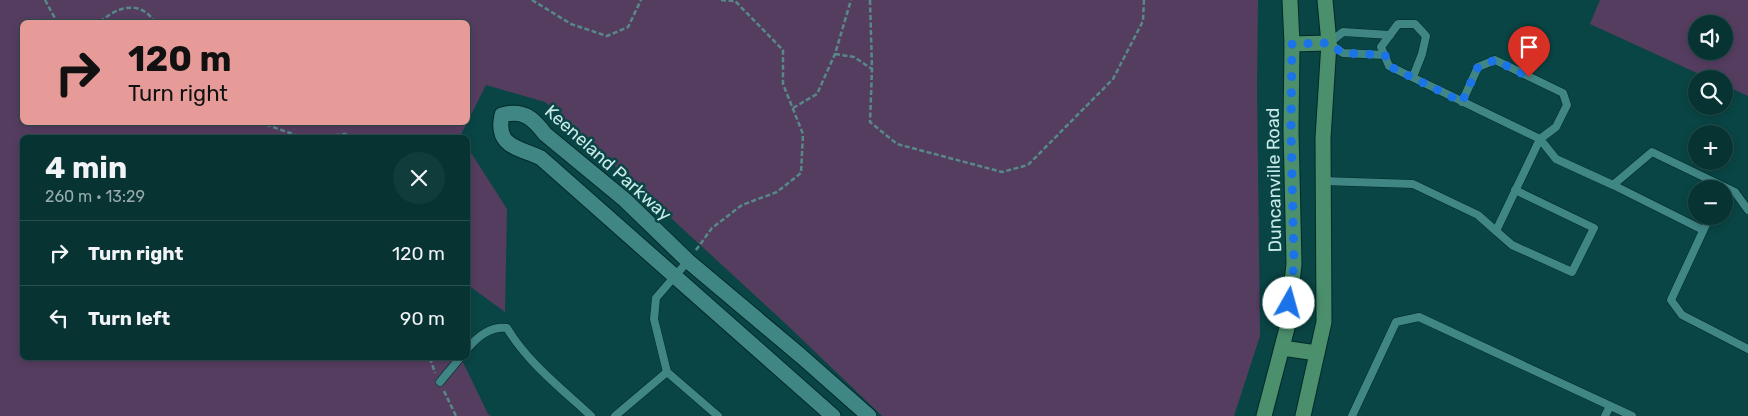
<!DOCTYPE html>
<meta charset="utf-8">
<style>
:root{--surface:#073433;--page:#103c3b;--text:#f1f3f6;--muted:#98aaac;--line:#284f4e}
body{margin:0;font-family:Rubik,sans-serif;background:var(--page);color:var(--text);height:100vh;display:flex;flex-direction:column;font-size:19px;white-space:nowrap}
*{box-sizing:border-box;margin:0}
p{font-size:16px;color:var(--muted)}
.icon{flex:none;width:28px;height:28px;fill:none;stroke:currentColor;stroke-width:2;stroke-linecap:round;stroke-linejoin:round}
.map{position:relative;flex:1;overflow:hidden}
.drawer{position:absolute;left:20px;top:135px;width:450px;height:225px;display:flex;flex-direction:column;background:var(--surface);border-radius:8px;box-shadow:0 2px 8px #0003,0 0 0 1px var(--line)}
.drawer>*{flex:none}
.hud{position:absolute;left:20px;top:20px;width:450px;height:105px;border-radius:8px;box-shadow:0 2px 8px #0003,0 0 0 1px var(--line);background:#e69b98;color:#111;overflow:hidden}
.controls{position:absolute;left:1688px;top:15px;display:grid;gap:10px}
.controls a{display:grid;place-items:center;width:45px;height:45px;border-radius:50%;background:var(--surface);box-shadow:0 2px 8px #0003,0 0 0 1px var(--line);font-size:25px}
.pin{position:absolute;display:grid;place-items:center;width:42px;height:42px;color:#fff;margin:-51px -21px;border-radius:50% 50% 50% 0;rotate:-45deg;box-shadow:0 0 5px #0007}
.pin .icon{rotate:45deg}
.me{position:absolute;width:55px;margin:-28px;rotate:7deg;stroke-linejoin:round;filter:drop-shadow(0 0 4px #0008)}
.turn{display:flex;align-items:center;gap:18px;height:105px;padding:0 25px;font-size:22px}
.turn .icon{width:65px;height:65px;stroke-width:2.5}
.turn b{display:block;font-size:35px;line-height:42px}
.round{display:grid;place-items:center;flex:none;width:52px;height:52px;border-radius:26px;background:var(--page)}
.head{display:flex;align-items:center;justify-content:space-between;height:85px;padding:0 25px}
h1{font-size:30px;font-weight:700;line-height:38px}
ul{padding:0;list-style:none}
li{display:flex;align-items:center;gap:15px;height:65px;padding:0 25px;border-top:1px solid var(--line)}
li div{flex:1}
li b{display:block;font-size:19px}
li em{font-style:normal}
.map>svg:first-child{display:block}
.green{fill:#553d60;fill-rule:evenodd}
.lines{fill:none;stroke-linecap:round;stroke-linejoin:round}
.service-casing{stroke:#012929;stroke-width:9}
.tertiary-casing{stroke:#012929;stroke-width:17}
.secondary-casing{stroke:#012929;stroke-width:17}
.path{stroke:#578988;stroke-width:2.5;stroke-dasharray:5 2.5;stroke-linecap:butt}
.service{stroke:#408685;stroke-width:8}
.tertiary{stroke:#408685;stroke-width:15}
.secondary{stroke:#4b8f6d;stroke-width:15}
.route{stroke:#1a73e8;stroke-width:9;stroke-dasharray:0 16.2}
.labels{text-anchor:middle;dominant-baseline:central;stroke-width:5;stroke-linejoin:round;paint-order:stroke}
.street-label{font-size:18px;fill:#c8eae9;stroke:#094544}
</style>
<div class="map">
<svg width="1748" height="416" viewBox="0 0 1748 416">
<rect width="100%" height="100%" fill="#094544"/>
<g class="green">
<path d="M 0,0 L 1258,0 L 1257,86 L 1260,336 L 1234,416 L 882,416 L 786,324 L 545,102 L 486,85 L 468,121 L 468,22 L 22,22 L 22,122 L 467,123 L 460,136 L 461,138 L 22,138 L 22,358 L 461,358 L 488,414 L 491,416 L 0,416 Z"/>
<path d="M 1600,0 L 1748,0 L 1748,96 L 1724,85 L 1724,79 L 1710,79 L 1590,24 ZM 1696,24 L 1724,24 L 1724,51 L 1696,51 Z"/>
<path d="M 468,148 L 507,209 L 505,312 L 468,285 Z"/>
</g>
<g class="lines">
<g class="service-casing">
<g id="service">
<path d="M 1385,55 L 1343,53 L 1329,43 L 1343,32 L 1390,35"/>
<path d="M 1413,77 L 1422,54 L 1426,36 L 1415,24 L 1398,24 L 1381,47 L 1389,66 L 1540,139 L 1556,159 L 1613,185 L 1652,152 L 1735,192 L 1748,210"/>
<path d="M 1462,102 L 1478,67 L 1495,60 L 1563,93 L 1567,105 L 1556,127 L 1540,139 L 1496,231 L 1512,245 L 1572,272 L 1594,228 L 1515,190"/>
<path d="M 1323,181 L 1413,184 L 1478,215 L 1496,231"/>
<path d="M 1613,185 L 1703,230"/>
<path d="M 1710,216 L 1671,300 L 1682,315 L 1748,349"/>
<path d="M 688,261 L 656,298 L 654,319 L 667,372 L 718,416"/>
<path d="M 468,348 C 478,336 491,326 507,328 C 528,363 562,389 591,416"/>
<path d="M 440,382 L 460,358"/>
<path d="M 615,416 L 667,372"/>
<path d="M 1352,416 L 1396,322 L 1419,317 L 1632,416"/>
<path d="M 1605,416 L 1610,406"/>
</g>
</g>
<g class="tertiary-casing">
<path id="tertiary" d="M 833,416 L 541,158 C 518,147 495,147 502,115 C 523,109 533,118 545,134 L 625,200 L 688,261 L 801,356 L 869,416"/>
</g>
<g class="secondary-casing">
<g id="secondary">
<path d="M 1292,44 L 1329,43"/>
<path d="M 1282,348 L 1317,353"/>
<path d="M 1264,416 L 1287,328 L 1294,264 L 1291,130 L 1292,44 L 1290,0"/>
<path d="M 1303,416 L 1324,322 L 1323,138 L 1329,43 L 1325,0"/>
</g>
</g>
<g class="path">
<path d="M 45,0 L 57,22"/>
<path d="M 532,0 L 571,24 L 607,36 L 628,27 L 641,0"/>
<path d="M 870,0 L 872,69 L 870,122 L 897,144 L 1002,172 L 1028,165 L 1113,79 L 1143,21 L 1144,0"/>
<path d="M 100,22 C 118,6 140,0 155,22"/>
<path d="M 835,54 L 854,57 L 872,69"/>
<path d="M 793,108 L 817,94 L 835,54 L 851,0"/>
<path d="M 259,122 L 304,138"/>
<path d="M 312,138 L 345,134 L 357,138"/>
<path d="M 696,250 L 712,228 L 742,205 L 777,192 L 801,173 L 803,134 L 783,84 L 783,50 L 735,1 L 720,0"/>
<path d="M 430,358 L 435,373"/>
<path d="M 444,391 L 456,416"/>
</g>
<use href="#service" class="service"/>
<use href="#tertiary" class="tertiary"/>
<use href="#secondary" class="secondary"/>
</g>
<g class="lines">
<path class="route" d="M 1289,303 L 1294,264 L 1291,130 L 1292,44 L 1328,43 L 1343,53 L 1385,55 L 1389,66 L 1462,102 L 1478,67 L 1495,60 L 1529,77"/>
</g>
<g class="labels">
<g class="street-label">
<text transform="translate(608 163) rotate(42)">Keeneland Parkway</text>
<text transform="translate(1274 180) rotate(-91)">Duncanville Road</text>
</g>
</g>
</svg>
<div class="controls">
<a><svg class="icon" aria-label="sound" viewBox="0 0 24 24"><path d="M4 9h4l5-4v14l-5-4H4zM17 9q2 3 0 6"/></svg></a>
<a><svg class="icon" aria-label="search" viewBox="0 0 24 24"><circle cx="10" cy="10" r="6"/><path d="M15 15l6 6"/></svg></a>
<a>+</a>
<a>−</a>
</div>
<div class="pin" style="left:1529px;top:77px;background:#d93025"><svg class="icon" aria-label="arrive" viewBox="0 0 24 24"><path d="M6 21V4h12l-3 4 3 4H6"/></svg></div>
<svg class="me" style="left:1289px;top:303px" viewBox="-20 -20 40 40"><circle r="19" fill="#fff"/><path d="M0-13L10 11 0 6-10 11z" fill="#1a73e8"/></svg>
<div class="hud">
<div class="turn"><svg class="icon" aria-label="right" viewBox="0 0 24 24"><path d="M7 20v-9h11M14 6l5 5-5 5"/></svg><div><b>120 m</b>Turn right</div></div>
</div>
<section class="drawer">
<div class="head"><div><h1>4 min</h1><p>260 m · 13:29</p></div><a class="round"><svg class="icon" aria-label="close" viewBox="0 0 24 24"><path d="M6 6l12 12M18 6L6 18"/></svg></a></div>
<ul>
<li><svg class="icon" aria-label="right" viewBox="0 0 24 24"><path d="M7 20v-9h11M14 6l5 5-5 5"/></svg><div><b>Turn right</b></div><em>120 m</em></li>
<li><svg class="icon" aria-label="left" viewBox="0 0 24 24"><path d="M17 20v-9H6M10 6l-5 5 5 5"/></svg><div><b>Turn left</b></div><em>90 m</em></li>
</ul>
</section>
</div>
